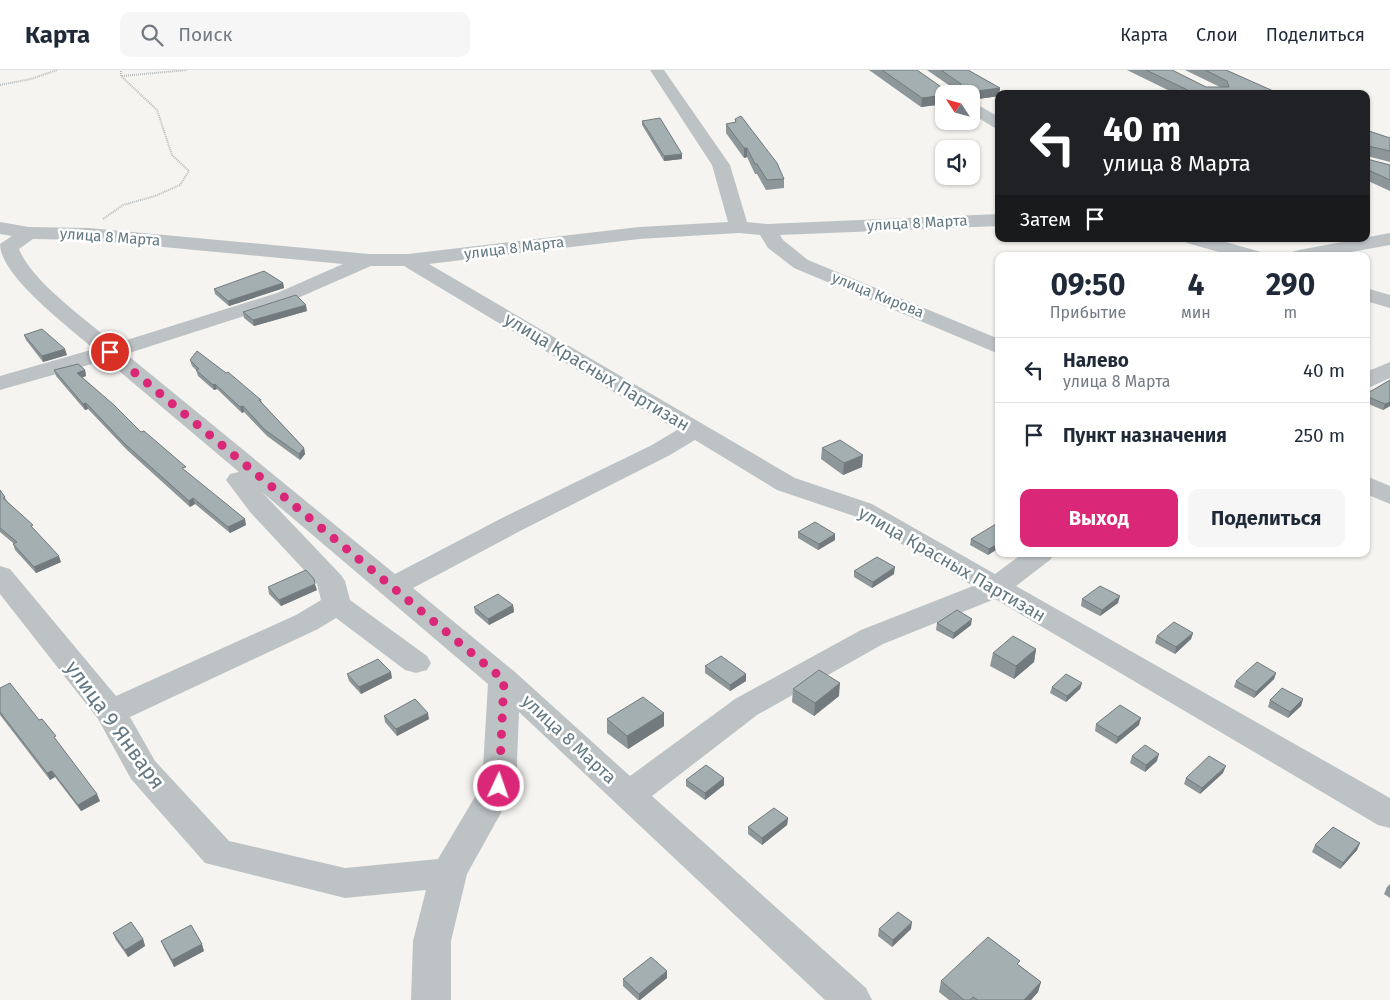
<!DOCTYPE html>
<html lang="ru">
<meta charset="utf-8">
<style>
:root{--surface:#fff;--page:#f6f6f7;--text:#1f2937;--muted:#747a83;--line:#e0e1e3;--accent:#db2777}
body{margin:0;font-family:"Fira Sans",sans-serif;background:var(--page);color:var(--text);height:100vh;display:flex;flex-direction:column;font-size:19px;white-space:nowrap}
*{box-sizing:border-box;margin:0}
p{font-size:16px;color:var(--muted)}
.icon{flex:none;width:28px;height:28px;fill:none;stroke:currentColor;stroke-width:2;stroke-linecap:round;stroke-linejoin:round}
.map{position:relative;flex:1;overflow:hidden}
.details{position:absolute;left:995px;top:182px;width:375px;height:305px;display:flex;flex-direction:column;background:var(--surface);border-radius:10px;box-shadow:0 1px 4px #0004}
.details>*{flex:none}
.guide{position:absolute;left:995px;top:20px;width:375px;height:152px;border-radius:10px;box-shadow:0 1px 4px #0004;background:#202124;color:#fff;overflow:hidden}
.needle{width:32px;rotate:306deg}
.buttons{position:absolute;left:935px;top:15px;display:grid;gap:10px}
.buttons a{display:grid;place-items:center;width:45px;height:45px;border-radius:10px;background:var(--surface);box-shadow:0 1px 4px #0004;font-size:25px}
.pin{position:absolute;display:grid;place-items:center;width:42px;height:42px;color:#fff;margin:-21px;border:2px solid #fff;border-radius:50%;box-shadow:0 1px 5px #0007}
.me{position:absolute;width:55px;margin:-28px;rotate:3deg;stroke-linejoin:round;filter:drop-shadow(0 0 4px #0008)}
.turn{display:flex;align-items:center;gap:18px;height:105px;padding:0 25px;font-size:22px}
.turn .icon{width:65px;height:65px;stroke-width:2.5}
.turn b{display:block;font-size:35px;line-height:42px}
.then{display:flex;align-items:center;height:48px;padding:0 25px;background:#0003;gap:10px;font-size:19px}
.eta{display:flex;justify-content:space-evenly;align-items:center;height:85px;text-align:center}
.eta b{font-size:30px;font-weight:700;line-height:35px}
.action{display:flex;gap:10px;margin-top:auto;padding:10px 25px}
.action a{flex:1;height:58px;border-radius:10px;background:var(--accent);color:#fff;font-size:20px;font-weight:700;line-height:58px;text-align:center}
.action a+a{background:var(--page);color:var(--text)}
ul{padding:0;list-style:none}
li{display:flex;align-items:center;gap:15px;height:65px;padding:0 25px;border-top:1px solid var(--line)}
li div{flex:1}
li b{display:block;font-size:19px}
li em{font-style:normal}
header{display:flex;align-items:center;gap:30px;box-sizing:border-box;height:70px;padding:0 25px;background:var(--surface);border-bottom:1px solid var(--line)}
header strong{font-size:24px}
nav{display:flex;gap:28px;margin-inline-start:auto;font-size:18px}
.search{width:350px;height:45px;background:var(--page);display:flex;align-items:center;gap:12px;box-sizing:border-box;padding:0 18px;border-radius:10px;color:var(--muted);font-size:19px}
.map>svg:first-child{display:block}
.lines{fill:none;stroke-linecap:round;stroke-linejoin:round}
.path{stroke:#b7bbbd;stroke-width:2;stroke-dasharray:1 1;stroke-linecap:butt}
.minor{fill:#bdc3c5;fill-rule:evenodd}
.wall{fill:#8d9699}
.shaded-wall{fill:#737a7d}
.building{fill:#a4afb2;stroke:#737a7d}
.route{stroke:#db2777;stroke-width:9;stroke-dasharray:0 16.2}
.labels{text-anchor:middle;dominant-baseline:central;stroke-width:5;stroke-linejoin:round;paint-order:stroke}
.far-street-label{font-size:15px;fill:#637882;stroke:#fff}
.street-label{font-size:18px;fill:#637882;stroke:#fff}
.near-street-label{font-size:21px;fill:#637882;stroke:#fff}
</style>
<header>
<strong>Карта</strong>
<div class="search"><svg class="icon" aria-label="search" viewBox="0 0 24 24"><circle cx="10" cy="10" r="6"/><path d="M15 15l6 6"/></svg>Поиск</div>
<nav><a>Карта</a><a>Слои</a><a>Поделиться</a></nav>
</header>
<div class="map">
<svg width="1390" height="930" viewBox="0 0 1390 930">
<rect width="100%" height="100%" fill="#f5f4f0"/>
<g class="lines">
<g class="path">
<path d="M 122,6 L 187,0"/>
<path d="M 0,15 L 31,9 L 57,0"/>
<path d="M 103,149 L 123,135 L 155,126 L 180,115 L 189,101 L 172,85 L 157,40 L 121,6 L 121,0"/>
</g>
<g class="minor">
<path d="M 650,0 L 664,0 L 730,95 L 747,152 L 767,154 L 999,144 L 999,156 L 780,165 L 783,170 L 808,190 L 999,269 L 999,284 L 794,198 L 768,178 L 760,165 L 739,163 L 639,169 L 429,194 L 795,408 L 872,434 L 995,504 L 1022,484 L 1054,484 L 1050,490 L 1016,516 L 1390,728 L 1390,758 L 1378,755 L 995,529 L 883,574 L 757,645 L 652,726 L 866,918 L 872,930 L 825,930 L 519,642 L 516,716 L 467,804 L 451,871 L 451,930 L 411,930 L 413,871 L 426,820 L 345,828 L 205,793 L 131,709 L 98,649 L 0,524 L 0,496 L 10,499 L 116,626 L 296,545 L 321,530 L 317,514 L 250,442 L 226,410 L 230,404 L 239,402 L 106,290 L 0,320 L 0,306 L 94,279 C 70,258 0,206 0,174 L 12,166 L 0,164 L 0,152 L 29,157 L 89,158 L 369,184 L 408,184 L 639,157 L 728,152 L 712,95 ZM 33,169 L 89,170 L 343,194 L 277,223 L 114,274 C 86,249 32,212 19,179 ZM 371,196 L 404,196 L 677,360 L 652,375 L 502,448 L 395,504 L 126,284 L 291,231 ZM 695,370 L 777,420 L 854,446 L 973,516 L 861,560 L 735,629 L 630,706 L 515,602 L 413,518 L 522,460 L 670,385 ZM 262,422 L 488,614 L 482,715 L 438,789 L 345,798 L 229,771 L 155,691 L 130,647 L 318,559 L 336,548 L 405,600 L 416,603 L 427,600 L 431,593 L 427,586 L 350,530 L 345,511 L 341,505 Z"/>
<path d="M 971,31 L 999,47 L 999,59 L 993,57 L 971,43 Z"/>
<path d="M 1390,163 L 1390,175 L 1329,186 L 1289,186 L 1292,182 L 1299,180 Z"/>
<path d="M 1184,169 L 1215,169 L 1261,182 L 1264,186 L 1233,186 L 1187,173 Z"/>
<path d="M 1366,218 L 1390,225 L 1390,238 L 1366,231 Z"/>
<path d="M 1390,292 L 1390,308 L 1366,319 L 1366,302 Z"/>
<path d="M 1366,406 L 1390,416 L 1390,434 L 1366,424 Z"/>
</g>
</g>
<g class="wall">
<path d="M 869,0 L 917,0 L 944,19 L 953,18 L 927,0 L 968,0 L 1000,18 L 999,24 L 999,26 L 971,30 L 944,24 L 944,34 L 921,37 Z"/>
<path d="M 1127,0 L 1172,0 L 1206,17 L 1220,17 L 1185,0 L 1226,0 L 1280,24 L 1176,24 Z"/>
<path d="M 735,49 L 784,109 L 784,118 L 766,120 L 757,104 L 755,104 L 747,87 L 744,88 L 726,63 L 726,54 L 735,53 Z"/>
<path d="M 642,51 L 682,84 L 682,89 L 664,91 L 642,55 Z"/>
<path d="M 1366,60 L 1390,68 L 1390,92 L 1367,86 L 1367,89 L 1390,95 L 1390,121 L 1366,110 Z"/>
<path d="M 283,213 L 284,218 L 229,236 L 215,224 L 214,219 Z"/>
<path d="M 307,241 L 254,256 L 244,248 L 243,242 Z"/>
<path d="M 24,265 L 67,285 L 43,292 L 26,270 Z"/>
<path d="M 190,290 L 261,330 L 262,333 L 304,378 L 305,384 L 300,390 L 267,366 L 244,342 L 242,343 L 217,319 L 214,320 L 198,306 L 196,300 L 192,296 Z"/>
<path d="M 54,300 L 85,300 L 86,306 L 82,307 L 141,362 L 246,455 L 230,463 L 195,434 L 190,437 L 127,380 L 88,339 L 85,340 L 56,306 Z"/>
<path d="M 1390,310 L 1390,336 L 1383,340 L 1366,333 L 1366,324 Z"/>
<path d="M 822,378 L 862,397 L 843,405 L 821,389 Z"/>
<path d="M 0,420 L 7,431 L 35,461 L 61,492 L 36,503 L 15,480 L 13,473 L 0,462 Z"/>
<path d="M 999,455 L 999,478 L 988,485 L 970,475 L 971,469 Z"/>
<path d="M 798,462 L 835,464 L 835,470 L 818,480 L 798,468 Z"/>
<path d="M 854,501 L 894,504 L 872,518 L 854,507 Z"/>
<path d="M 268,517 L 317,520 L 281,536 L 269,524 Z"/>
<path d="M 1082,529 L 1118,533 L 1100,546 L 1081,536 Z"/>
<path d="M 513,535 L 514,542 L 489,555 L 475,543 L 474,537 Z"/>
<path d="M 937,553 L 971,555 L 953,569 L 936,560 Z"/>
<path d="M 1193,563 L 1191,569 L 1175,584 L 1155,573 L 1157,566 Z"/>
<path d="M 1036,579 L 1034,592 L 1014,609 L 990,596 L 993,583 Z"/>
<path d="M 705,596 L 746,604 L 746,611 L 730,621 L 705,603 Z"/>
<path d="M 1276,603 L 1274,609 L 1254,628 L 1234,617 L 1236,611 Z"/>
<path d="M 347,604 L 392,608 L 361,624 L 349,611 Z"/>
<path d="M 1082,613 L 1080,619 L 1066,632 L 1050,623 L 1052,617 Z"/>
<path d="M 0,618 L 39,650 L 58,673 L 100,731 L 81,741 L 55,707 L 50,710 L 0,645 Z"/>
<path d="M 793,619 L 839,626 L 814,646 L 792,632 Z"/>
<path d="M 1303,629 L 1301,636 L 1288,648 L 1268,637 L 1270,630 Z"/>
<path d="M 664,643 L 664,656 L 628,679 L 607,663 L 607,649 Z"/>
<path d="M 384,646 L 429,649 L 397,666 L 385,652 Z"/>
<path d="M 1096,654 L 1139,655 L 1116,674 L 1095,661 Z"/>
<path d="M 1132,686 L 1157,691 L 1145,702 L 1130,693 Z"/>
<path d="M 1223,703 L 1200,724 L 1184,714 L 1186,708 Z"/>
<path d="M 686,710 L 724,715 L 705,730 L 686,716 Z"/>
<path d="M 788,748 L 787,755 L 762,775 L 748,764 L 748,757 Z"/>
<path d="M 1360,773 L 1357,780 L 1340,799 L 1312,782 L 1315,775 Z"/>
<path d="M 1390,814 L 1390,828 L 1384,824 L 1387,817 Z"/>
<path d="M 879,859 L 911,859 L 892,877 L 878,866 Z"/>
<path d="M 113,863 L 143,869 L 145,876 L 128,887 L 116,870 Z"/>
<path d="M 161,871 L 204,881 L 174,897 L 164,878 Z"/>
<path d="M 1019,895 L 1041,912 L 1038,922 L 1031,930 L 949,930 L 939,922 L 941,911 Z"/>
<path d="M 667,908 L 640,930 L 638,930 L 623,916 L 623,909 Z"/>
</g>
<g class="shaded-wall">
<path d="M 1000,18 L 999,26 L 971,30 L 971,24 L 953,24 Z"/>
<path d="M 944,25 L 944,34 L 921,37 L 922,28 Z"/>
<path d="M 744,78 L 747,78 L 747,87 L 744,88 Z"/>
<path d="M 682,84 L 682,89 L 664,91 L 664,86 Z"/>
<path d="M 283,213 L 284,218 L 229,236 L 228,231 Z"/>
<path d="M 306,235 L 307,241 L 254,256 L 253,250 Z"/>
<path d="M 65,279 L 67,285 L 43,292 L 42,286 Z"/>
<path d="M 85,300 L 86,306 L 79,309 L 77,303 Z"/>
<path d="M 215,314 L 217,319 L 214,320 L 213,315 Z"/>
<path d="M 1390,332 L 1390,336 L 1383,340 L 1385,334 Z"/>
<path d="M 86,333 L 88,339 L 85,340 L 83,334 Z"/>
<path d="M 243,336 L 244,342 L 242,343 L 240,337 Z"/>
<path d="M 304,378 L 305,384 L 300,390 L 299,384 Z"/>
<path d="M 863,385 L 862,397 L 843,405 L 844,393 Z"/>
<path d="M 193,428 L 195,434 L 190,437 L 189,431 Z"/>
<path d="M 245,449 L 246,455 L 230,463 L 228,457 Z"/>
<path d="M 835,464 L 835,470 L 818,480 L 819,474 Z"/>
<path d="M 999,473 L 999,478 L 988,485 L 989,479 Z"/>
<path d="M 59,486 L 61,492 L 36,503 L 34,497 Z"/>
<path d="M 895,497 L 894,504 L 872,518 L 873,512 Z"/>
<path d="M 315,514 L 317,520 L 281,536 L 279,530 Z"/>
<path d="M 1120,526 L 1118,533 L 1100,546 L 1102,540 Z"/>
<path d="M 513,535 L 514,542 L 489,555 L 488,549 Z"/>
<path d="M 972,549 L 971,555 L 953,569 L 954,563 Z"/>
<path d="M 1193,563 L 1191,569 L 1175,584 L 1176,577 Z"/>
<path d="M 1036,579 L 1034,592 L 1014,609 L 1016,596 Z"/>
<path d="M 391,602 L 392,608 L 361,624 L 359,617 Z"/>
<path d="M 1276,603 L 1274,609 L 1254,628 L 1256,622 Z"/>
<path d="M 746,604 L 746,611 L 730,621 L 730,615 Z"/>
<path d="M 840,613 L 839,626 L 814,646 L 815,633 Z"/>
<path d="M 1082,613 L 1080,619 L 1066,632 L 1067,626 Z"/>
<path d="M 1303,629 L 1301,636 L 1288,648 L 1290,642 Z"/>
<path d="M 428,643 L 429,649 L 397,666 L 396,659 Z"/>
<path d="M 664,643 L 664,656 L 628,679 L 627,666 Z"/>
<path d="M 1141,648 L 1139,655 L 1116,674 L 1118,667 Z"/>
<path d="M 1159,684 L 1157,691 L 1145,702 L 1146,695 Z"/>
<path d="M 1226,696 L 1223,703 L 1200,724 L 1202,718 Z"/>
<path d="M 52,701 L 55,707 L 50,710 L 47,703 Z"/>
<path d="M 724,708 L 724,715 L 705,730 L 705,723 Z"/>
<path d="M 97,724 L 100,731 L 81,741 L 78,735 Z"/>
<path d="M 788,748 L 787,755 L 762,775 L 762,768 Z"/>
<path d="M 1360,773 L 1357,780 L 1340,799 L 1343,793 Z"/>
<path d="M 912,852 L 911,859 L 892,877 L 893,870 Z"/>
<path d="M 143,869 L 145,876 L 128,887 L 125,880 Z"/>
<path d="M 202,874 L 204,881 L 174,897 L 172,890 Z"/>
<path d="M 667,901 L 667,908 L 640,930 L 639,930 L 639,924 Z"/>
<path d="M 1041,912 L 1038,922 L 1031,930 L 1024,930 Z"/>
</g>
<g class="building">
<path d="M 882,0 L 917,0 L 944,19 L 961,17 L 961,14 L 941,0 L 968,0 L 1000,18 L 953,24 L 944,24 L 944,25 L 922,28 Z"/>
<path d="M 1146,0 L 1172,0 L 1206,17 L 1229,17 L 1227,11 L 1205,0 L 1226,0 L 1280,24 L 1196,24 Z"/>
<path d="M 741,46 L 777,93 L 784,109 L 767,110 L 757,94 L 755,94 L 747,78 L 744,78 L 726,54 L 736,52 L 735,49 Z"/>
<path d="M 660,48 L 682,84 L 664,86 L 642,51 Z"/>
<path d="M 1366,60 L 1390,68 L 1390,81 L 1368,76 L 1367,89 L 1390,95 L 1390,110 L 1366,99 Z"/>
<path d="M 264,201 L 283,213 L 228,231 L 214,219 Z"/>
<path d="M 296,225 L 306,235 L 253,250 L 243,242 Z"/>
<path d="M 42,259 L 65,279 L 42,286 L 24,265 Z"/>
<path d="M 197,281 L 226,303 L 228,302 L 261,330 L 259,330 L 304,378 L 299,384 L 265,360 L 243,336 L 240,337 L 215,314 L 213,315 L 196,300 L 199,299 L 190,290 Z"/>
<path d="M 78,294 L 85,300 L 77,303 L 114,335 L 141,362 L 144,361 L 186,397 L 182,398 L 245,449 L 228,457 L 193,428 L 189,431 L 125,374 L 86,333 L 83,334 L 54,300 Z"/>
<path d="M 1390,310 L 1390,332 L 1385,334 L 1366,326 L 1366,324 Z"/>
<path d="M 840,370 L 863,385 L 844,393 L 822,378 Z"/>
<path d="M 0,420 L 5,427 L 3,428 L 33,455 L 31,456 L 59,486 L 34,497 L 13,474 L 17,472 L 0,458 Z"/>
<path d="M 815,452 L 835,464 L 819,474 L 798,462 Z"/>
<path d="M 996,454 L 999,455 L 999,473 L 989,479 L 971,469 Z"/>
<path d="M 877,487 L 895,497 L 873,512 L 854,501 Z"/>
<path d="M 306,500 L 314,509 L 315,514 L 279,530 L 268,517 Z"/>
<path d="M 1100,516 L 1120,526 L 1102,540 L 1082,529 Z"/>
<path d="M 498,524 L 513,535 L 488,549 L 474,537 Z"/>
<path d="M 957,540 L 972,549 L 954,563 L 937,553 Z"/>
<path d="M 1174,552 L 1193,563 L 1176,577 L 1157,566 Z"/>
<path d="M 1013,566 L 1036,579 L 1016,596 L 993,583 Z"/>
<path d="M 721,586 L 746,604 L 730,615 L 705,596 Z"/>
<path d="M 378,589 L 391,602 L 359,617 L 347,604 Z"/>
<path d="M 1257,592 L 1276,603 L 1256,622 L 1236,611 Z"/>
<path d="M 819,600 L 840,613 L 815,633 L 793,619 Z"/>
<path d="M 1066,604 L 1082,613 L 1067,626 L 1052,617 Z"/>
<path d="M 10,613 L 39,650 L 42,649 L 56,666 L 54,667 L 97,724 L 78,735 L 52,701 L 47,703 L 0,642 L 0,618 Z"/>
<path d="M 1282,618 L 1303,629 L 1290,642 L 1270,630 Z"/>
<path d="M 643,627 L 664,643 L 627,666 L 607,649 Z"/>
<path d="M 415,629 L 428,643 L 396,659 L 384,646 Z"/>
<path d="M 1120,635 L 1141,648 L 1118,667 L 1096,654 Z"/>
<path d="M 1145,675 L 1159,684 L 1146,695 L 1132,686 Z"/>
<path d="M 1209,686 L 1226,696 L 1202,718 L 1186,708 Z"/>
<path d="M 706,695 L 724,708 L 705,723 L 686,710 Z"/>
<path d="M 774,738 L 788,748 L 762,768 L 748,757 Z"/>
<path d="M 1333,757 L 1360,773 L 1343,793 L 1315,775 Z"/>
<path d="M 898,842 L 912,852 L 893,870 L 879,859 Z"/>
<path d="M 131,852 L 143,869 L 125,880 L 113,863 Z"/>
<path d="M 191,855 L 202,874 L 172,890 L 161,871 Z"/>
<path d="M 988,867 L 1020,891 L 1017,894 L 1041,912 L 1024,930 L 978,930 L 973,927 L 970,930 L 964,930 L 941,911 Z"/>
<path d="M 651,887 L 667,901 L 639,924 L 623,909 Z"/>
</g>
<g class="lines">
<path class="route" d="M 110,282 L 504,610 L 499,716"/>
</g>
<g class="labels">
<g class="far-street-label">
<text transform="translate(917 153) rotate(-3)">улица 8 Марта</text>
<text transform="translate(110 167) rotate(4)">улица 8 Марта</text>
<text transform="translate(514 178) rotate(-7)">улица 8 Марта</text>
<text transform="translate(878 225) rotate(22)">улица Кирова</text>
</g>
<g class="street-label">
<text transform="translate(597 302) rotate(31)">улица Красных Партизан</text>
<text transform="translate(952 494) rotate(30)">улица Красных Партизан</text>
<text transform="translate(569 669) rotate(43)">улица 8 Марта</text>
</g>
<g class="near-street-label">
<text transform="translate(115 655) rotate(54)">улица 9 Января</text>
</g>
</g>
</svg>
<div class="buttons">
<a><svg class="needle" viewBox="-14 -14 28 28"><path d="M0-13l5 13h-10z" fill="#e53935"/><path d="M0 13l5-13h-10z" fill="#747a83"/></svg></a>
<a><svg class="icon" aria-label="sound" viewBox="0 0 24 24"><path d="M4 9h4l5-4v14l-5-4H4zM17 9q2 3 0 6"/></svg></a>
</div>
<div class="pin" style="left:110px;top:282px;background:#d93025"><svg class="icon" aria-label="arrive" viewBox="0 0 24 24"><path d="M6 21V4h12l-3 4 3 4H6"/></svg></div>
<svg class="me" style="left:499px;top:716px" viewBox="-20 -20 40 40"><circle r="17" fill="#db2777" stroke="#fff" stroke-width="3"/><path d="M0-11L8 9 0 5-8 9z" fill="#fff"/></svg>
<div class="guide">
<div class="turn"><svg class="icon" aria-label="left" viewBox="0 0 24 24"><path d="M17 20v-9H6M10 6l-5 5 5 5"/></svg><div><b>40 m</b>улица 8 Марта</div></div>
<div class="then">Затем<svg class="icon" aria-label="arrive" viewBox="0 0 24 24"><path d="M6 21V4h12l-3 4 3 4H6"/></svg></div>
</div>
<section class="details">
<div class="eta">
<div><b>09:50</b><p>Прибытие</p></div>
<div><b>4</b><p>мин</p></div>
<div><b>290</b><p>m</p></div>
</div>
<ul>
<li><svg class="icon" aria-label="left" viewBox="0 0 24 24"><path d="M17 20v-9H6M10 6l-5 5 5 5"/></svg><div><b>Налево</b><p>улица 8 Марта</p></div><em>40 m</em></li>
<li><svg class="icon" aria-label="arrive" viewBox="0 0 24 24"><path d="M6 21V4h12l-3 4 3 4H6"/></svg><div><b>Пункт назначения</b></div><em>250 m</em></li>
</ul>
<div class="action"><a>Выход</a><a>Поделиться</a></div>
</section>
</div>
